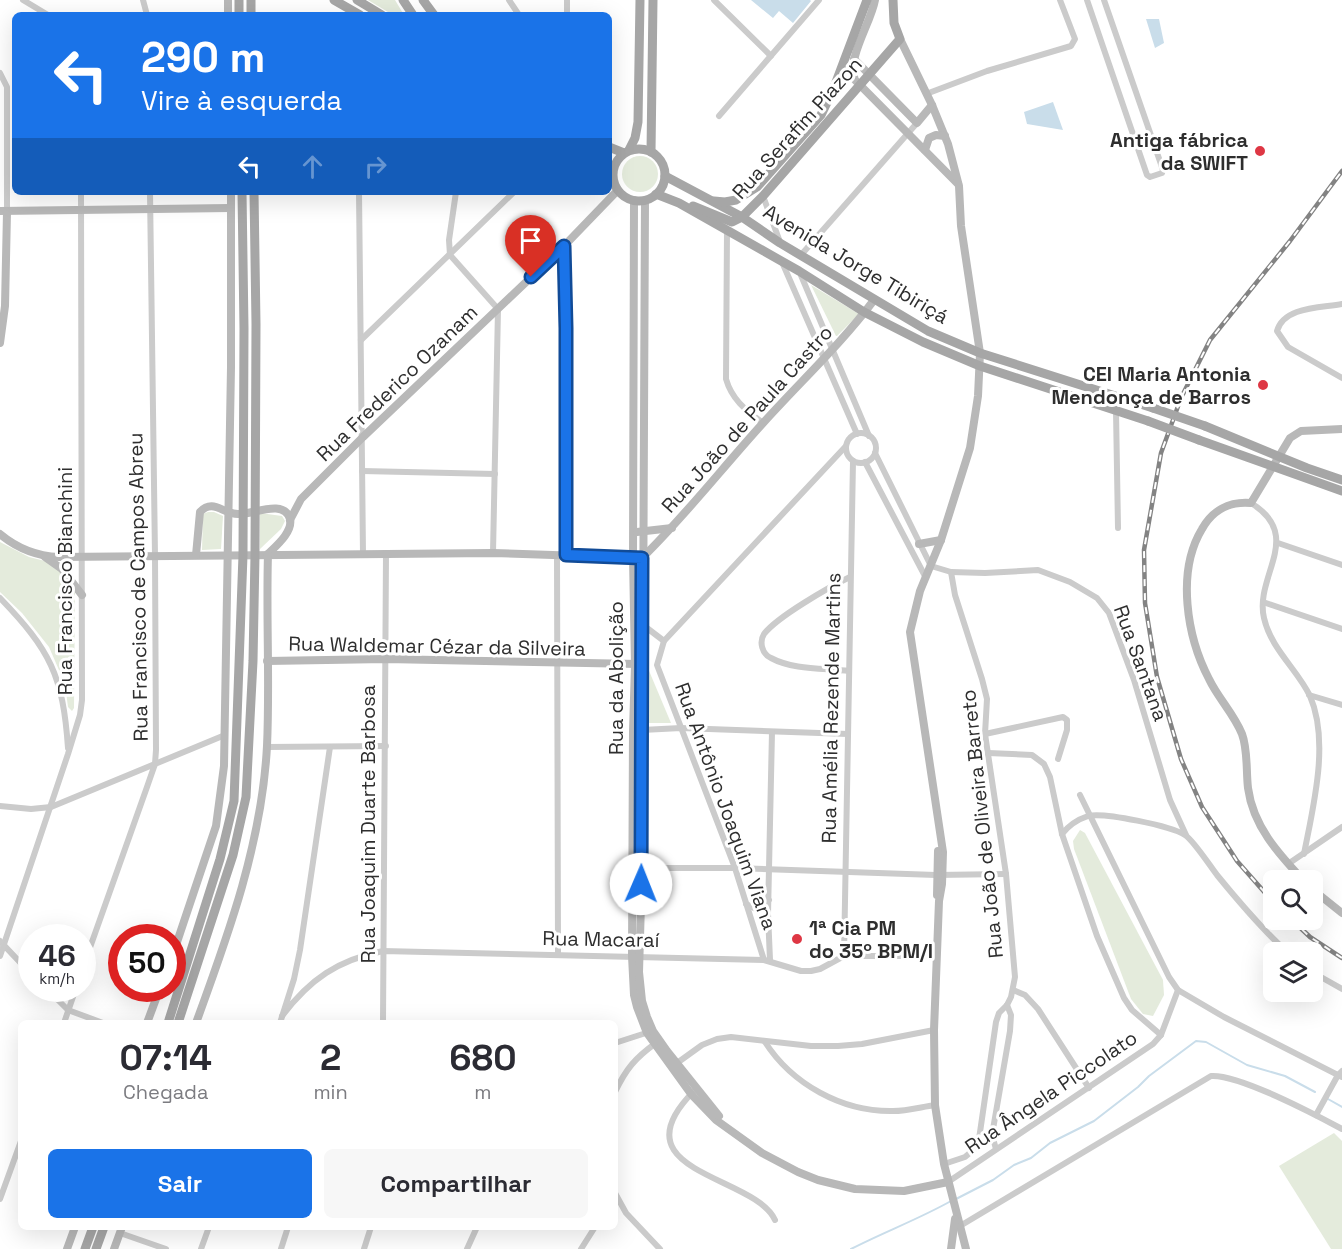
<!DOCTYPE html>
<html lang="pt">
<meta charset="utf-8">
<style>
:root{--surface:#fff;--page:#f7f7f7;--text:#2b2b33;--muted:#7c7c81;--accent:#1a73e8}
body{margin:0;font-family:"Space Grotesk",sans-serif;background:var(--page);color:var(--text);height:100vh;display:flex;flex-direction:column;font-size:22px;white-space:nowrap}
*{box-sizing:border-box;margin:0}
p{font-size:20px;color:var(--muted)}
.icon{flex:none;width:33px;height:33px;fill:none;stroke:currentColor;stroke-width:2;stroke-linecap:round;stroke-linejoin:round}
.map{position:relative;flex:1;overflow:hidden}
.drawer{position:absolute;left:18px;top:1020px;width:600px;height:210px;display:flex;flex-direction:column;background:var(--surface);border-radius:9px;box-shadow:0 6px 24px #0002}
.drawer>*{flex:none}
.guide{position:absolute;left:12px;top:12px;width:600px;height:183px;border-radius:9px;box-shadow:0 6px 24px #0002;background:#1a73e8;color:#fff;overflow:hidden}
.buttons{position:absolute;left:1263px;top:870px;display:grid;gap:12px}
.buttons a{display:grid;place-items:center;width:60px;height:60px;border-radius:9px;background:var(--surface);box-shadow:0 6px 24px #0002;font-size:30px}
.speed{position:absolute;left:18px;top:924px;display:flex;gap:12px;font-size:30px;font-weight:700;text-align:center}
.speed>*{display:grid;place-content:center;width:78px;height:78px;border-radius:50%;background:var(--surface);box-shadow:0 6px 24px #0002;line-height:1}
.speed small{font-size:15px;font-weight:400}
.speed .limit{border:9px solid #d22;background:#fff;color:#111}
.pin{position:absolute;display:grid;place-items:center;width:51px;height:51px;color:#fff;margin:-62px -26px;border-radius:50% 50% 50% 0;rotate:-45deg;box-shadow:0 0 6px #0007}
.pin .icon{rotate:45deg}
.me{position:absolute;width:66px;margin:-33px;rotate:1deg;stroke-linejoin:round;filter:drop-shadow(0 0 4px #0008)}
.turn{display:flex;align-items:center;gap:21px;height:126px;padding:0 30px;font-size:27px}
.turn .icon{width:78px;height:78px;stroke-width:2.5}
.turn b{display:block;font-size:42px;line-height:51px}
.lanes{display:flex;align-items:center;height:57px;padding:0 30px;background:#0003;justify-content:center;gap:30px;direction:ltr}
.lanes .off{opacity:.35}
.eta{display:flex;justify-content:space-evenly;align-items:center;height:102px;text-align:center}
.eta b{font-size:36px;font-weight:700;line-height:42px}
.action{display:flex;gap:12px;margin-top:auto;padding:12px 30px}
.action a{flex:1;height:69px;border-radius:9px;background:var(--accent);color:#fff;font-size:24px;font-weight:700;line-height:69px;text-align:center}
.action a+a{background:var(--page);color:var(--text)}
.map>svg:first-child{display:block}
.green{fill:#e4ebdc}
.water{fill:#c9ddea}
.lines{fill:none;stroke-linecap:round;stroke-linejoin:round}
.stream{stroke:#c9ddea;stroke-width:2}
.street{stroke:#cbcbcb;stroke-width:6}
.secondary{stroke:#b8b8b8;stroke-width:8}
.primary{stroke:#a6a6a6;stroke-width:9}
.rail-casing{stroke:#838383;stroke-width:4.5}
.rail{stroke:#fff;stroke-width:2;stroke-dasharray:7;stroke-linecap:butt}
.primary-bridge{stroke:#a6a6a6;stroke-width:9}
.route-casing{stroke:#114b97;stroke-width:15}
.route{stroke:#1a73e8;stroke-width:10}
.poi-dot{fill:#de3744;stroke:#fff;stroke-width:2}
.labels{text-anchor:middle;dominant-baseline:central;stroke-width:6;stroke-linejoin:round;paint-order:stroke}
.street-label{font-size:20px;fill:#2e2e2e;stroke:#fff}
.poi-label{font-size:20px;font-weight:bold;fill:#2e2e2e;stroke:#fff;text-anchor:end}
</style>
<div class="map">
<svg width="1342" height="1249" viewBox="0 0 1342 1249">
<rect width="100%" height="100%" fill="#fff"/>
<g class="green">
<path d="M 368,0 L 395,0 L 404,15 L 393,15 Z"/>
<circle cx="640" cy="174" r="18"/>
<path d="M 811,285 L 859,314 L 837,336 L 836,336 Z"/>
<path d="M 208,512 L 214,512 L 223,516 L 221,549 L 202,550 L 203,514 Z"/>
<path d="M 260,513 L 282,516 L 285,521 L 281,529 L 260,549 Z"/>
<path d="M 0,542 L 29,557 L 57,564 L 75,587 L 74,708 L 72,711 L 68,707 L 65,684 L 49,647 L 22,613 L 0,592 Z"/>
<path d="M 647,666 L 671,723 L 643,723 L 642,669 Z"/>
<path d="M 1080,830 L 1085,833 L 1163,980 L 1164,995 L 1153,1016 L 1143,1014 L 1131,999 L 1074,849 L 1073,841 Z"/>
<path d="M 1334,1133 L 1342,1141 L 1342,1249 L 1331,1249 L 1279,1166 Z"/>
</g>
<g class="water">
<path d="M 751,0 L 810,0 L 811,1 L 793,23 L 779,11 L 773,18 Z"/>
<path d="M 1146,19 L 1159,19 L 1164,43 L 1155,48 Z"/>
<path d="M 1053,102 L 1063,130 L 1027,124 L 1024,112 Z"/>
</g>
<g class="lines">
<g class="stream">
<path d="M 1328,1099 L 1342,1107"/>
<path d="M 956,1199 L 993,1180 L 1014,1165 L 1031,1158 L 1050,1143 L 1094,1121 L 1138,1087 L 1149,1076 L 1196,1041 L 1206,1042 L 1247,1065 L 1285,1076 L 1315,1092"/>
<path d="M 851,1249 C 884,1232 919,1219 951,1201"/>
</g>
<g class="street">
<path d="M 23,0 L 48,15"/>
<path d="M 143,0 L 147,15"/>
<path d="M 509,0 L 519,15"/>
<path d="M 567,0 L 567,15"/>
<path d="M 714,0 L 771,56"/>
<path d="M 1087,0 L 1147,175 L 1150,177 L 1162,173 L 1163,170 L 1104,0"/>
<path d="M 0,73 L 7,87 L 7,212"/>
<path d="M 926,94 L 987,71 L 1071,46 L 1075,39 L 1060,0"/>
<path d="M 719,116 L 819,0"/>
<path d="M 359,192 L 363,554"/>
<path d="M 456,192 L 449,240 L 450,255 L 498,309 L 493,553"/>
<path d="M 763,196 L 780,242"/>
<path d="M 727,231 L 726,379 C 732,400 746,410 763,423"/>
<path d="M 564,246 L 566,328 L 566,555"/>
<path d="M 801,255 L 917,123"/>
<path d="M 782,262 L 857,434"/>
<path d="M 800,273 L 869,436"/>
<path d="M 1342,304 C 1322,308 1284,306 1277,331 L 1288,347 L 1342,378"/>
<path d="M 361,340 L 514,192"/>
<path d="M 1116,411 L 1118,528"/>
<circle cx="861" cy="448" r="15"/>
<path d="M 875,453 L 931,566 L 951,572 L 985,573 L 1038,570 L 1070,582 L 1097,598 L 1109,613 L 1134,680 L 1170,800 L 1186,835"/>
<path d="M 865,462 L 926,578"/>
<path d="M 362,471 L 495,474"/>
<path d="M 1251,503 C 1305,536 1254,576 1264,618 C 1271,649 1297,669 1310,696 C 1330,742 1313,807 1304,854"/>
<path d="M 1278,543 L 1342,565"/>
<path d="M 557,555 L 558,955"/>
<path d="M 0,598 C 50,650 63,675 68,748"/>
<path d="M 1263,602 L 1342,629"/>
<path d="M 643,625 L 664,641"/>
<path d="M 849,671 C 825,668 793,670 771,658 C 762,654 759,642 764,634 C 777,617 829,587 850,577"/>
<path d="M 1309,695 L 1342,705"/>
<path d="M 642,730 L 681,728 L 848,734"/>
<path d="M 985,734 L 1063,717 L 1067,720 L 1067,730 L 1058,759"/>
<path d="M 267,747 L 386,746"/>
<path d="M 988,753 L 1032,755 L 1044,764 L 1050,777 L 1062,834 L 1097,936 L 1124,998 L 1132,1010 L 1161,1035"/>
<path d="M 1080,795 L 1169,977 L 1178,990 L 1224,1017 L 1342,1077"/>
<path d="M 0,806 L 31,809 L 51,807 L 225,735"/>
<path d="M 1062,834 C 1069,825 1076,820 1088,816 C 1104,812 1171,826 1185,835 C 1194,841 1210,866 1217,875 C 1239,902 1262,929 1287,952"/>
<path d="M 1288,864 L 1342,827"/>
<path d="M 639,868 L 735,868 L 936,875 L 1006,874"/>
<path d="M 746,904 L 756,909 L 762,907 L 769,900"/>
<path d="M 0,941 L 32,975"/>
<path d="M 0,956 L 68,754 L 80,715 L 82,700 L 81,192"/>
<path d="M 844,956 L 853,461"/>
<path d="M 764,960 L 735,868 L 657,665 L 664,641 L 846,446"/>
<path d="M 770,960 L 768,914 L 772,732"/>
<path d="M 82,970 L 147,787 L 155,764 L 156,750 L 155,556 L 150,192"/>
<path d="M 1312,972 L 1342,989"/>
<path d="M 46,988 L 68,1010 L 103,1023"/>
<path d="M 1013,990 L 1025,995 L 1038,1009 L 1089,1088"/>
<path d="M 282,1016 C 310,979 338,960 383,951 L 764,960 L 801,971 L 811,971 L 820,969 L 844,956 L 937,956"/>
<path d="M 64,1023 L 76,988"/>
<path d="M 280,1023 L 294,979 L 300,950 L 330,747"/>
<path d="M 383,1023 L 386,554"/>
<path d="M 765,1042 C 792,1084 842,1112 893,1111 C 907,1111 921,1107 935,1105"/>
<path d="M 615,1043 L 649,1032"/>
<path d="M 677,1063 L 702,1045 L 717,1039 L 731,1037 L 811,1046 L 838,1046 L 862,1044 L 934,1030"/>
<path d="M 615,1092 C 626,1069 635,1058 656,1043"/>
<path d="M 693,1092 C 614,1173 755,1175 775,1220"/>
<path d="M 1316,1115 L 1338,1075 L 1342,1071"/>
<path d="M 996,1149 L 992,1135 L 1010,1031 L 1011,1015 L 1007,1005"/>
<path d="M 944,1164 L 965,1157 L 978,1146 L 996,1022 L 999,1013 L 1007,1005 L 1011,997 L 1015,977 L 1006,874 L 985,734 L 987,699 L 982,679 L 955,595 L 951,572"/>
<path d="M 948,1182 L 1153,1044 L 1161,1035 L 1178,990"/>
<path d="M 615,1193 L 626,1213 L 660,1249"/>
<path d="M 0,1199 L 21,1141"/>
<path d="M 960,1226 L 1211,1076 C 1238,1074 1316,1115 1342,1129"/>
<path d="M 120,1233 L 166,1249"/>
<path d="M 201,1249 L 209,1227"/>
<path d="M 281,1249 L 288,1227"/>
<path d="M 364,1249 L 371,1227"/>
<path d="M 467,1249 L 477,1227"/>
<path d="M 581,1249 L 595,1227"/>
</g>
<g class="secondary">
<path d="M 228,0 L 228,15"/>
<path d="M 875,0 C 871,23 846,59 855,80 L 958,184"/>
<path d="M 900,39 L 932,105 L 948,144 L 959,186 L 961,226 L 980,353 L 978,396 L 970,448 L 941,540 L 920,591 L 910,632 L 943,852 L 942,884 L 939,901 L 934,1030 L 935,1105 L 944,1164 L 966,1249"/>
<path d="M 854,59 L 917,123 L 932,105"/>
<path d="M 925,150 L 929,138 L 936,135 L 945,136"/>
<path d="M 634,200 L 633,558 L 635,665 L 633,731 L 632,956 L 634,995 L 637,1007 L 647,1033 L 691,1094 L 716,1120 L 762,1153 L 798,1172 L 818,1180 L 855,1189 L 904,1191 L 948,1182"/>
<path d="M 645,200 L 642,869 L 639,972 L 642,1001 L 647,1017 L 653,1031 L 667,1051 L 719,1116"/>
<path d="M 0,211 L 231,208"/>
<path d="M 0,343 L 5,306 L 7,212"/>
<path d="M 290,520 L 301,499 L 363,437 L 564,246 L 618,190"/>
<path d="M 637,532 L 672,528"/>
<path d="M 0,534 C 18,549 36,556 59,557 L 493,553 L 642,558 C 686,515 723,467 764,422 C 800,382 841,344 874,300"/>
<path d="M 919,544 L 941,540"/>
<path d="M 196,555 L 200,512 C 213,498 223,514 238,514 C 252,515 284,498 290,519 C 293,532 276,546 268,554"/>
<path d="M 45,557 L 62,569 L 82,595"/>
<path d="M 267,661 L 386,659 L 638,664"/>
<path d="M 1303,880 C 1278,853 1253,826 1248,788 C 1246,771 1248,750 1242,734 C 1234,714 1218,698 1209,679 C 1187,637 1176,572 1202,529 C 1212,511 1229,501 1251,503 L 1290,438 L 1301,431 L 1342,429"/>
<path d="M 1312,889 L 1342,913"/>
<path d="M 937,895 L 938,851"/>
<path d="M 172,957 L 216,826 L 224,766 L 231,367 L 231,192"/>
<path d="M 147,1023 L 160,988"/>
<path d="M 196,1023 C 229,933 262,842 267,746 C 270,682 266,618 268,554"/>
<path d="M 67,1249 L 75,1227"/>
<path d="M 114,1249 L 122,1227"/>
<path d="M 951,1249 L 955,1219"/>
</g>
<g class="primary">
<path d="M 239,0 L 239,15"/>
<path d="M 251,0 L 251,15"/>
<path d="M 334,0 L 360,15"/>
<path d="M 357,0 L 382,15"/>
<path d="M 403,0 L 413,15"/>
<path d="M 423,0 L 434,15"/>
<path d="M 609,147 L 624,153"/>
<circle cx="639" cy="175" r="26"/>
<path d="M 629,150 L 635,138 L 638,122 L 640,0"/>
<path d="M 651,152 L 653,0"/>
<path d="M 665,176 L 742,217 L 780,243 L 928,331 L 980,353 L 1153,408"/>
<path d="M 656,194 L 679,203 L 799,271 L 864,312 L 923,342 L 980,366 L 1148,421"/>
<path d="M 714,201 L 725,202 L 736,200 L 757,187 L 821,115 L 833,90 L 867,0"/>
<path d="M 693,206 L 732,222 L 742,217 L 763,196 L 900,39 L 894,23 L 893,0"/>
<path d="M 1205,426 L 1307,468 L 1342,480"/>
<path d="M 1199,440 L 1342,491"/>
<path d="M 168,1023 L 220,859 L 234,801 L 243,555 L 244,328 L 242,192"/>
<path d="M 178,1023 L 233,855 L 246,797 L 253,661 L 255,555 L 256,324 L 254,192"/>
<path d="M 85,1249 L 93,1227"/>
<path d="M 96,1249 L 104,1227"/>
</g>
<g class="rail-casing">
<g id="rail">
<path d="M 1274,903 L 1237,861 L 1202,807 L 1181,759 L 1157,677 L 1145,603 L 1144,550 L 1161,453 L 1181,398 L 1210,340 L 1290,241 L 1342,171"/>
<path d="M 1292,920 L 1310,937 L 1342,958"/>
</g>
</g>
<use href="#rail" class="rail"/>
<g class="primary-bridge">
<path d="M 1153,408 L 1205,426"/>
<path d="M 1148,421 L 1199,440"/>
</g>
</g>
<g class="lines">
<g class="route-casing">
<path id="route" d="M 531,277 L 564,246 L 566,328 L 566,555 L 642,558 L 641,884"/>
</g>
<use href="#route" class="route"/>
</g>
<g class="poi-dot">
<circle cx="1260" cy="151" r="6"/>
<circle cx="1263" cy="385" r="6"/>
<circle cx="797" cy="939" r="6"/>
</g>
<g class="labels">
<g class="street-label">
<text transform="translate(797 128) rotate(-48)">Rua Serafim Piazon</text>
<text transform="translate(856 264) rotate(31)">Avenida Jorge Tibiriçá</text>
<text transform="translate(397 383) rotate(-44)">Rua Frederico Ozanam</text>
<text transform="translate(747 419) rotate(-48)">Rua João de Paula Castro</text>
<text transform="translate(65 581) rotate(-90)">Rua Francisco Bianchini</text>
<text transform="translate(138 587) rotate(-91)">Rua Francisco de Campos Abreu</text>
<text transform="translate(437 646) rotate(1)">Rua Waldemar Cézar da Silveira</text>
<text transform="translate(1141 663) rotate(70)">Rua Santana</text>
<text transform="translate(616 678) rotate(-90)">Rua da Abolição</text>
<text transform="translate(831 708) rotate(-89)">Rua Amélia Rezende Martins</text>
<text transform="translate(726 806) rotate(70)">Rua Antônio Joaquim Viana</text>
<text transform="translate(368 824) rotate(-90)">Rua Joaquim Duarte Barbosa</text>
<text transform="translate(982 824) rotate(-96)">Rua João de Oliveira Barreto</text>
<text transform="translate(601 939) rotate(1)">Rua Macaraí</text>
<text transform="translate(1051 1092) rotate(-34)">Rua Ângela Piccolato</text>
</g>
<g class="poi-label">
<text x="1248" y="140">Antiga fábrica<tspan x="1248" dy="23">da SWIFT</tspan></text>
<text x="1251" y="374">CEI Maria Antonia<tspan x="1251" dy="23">Mendonça de Barros</tspan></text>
<text x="809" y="928" text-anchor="start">1ª Cia PM<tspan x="809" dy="23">do 35º BPM/I</tspan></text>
</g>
</g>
</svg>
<div class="buttons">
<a><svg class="icon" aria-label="search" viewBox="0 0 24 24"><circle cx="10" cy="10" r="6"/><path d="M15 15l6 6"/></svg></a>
<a><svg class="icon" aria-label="layers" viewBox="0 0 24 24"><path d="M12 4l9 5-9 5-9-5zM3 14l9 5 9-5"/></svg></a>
</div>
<div class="speed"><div>46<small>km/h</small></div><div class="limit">50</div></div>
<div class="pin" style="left:531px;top:277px;background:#d93025"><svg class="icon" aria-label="arrive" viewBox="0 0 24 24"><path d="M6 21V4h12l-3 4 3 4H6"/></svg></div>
<svg class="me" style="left:641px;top:884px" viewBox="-20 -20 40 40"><circle r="19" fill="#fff"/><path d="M0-13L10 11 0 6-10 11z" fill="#1a73e8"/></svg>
<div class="guide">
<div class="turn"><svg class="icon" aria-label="left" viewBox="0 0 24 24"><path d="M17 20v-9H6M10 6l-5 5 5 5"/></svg><div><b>290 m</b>Vire à esquerda</div></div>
<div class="lanes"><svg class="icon" aria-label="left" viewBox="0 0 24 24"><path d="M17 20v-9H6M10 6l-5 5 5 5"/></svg><svg class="icon off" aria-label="ahead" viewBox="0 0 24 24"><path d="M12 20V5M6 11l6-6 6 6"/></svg><svg class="icon off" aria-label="right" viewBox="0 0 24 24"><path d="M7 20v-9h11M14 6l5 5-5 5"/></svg></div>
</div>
<section class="drawer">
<div class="eta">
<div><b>07:14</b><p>Chegada</p></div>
<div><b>2</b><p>min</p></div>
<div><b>680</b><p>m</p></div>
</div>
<div class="action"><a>Sair</a><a>Compartilhar</a></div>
</section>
</div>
